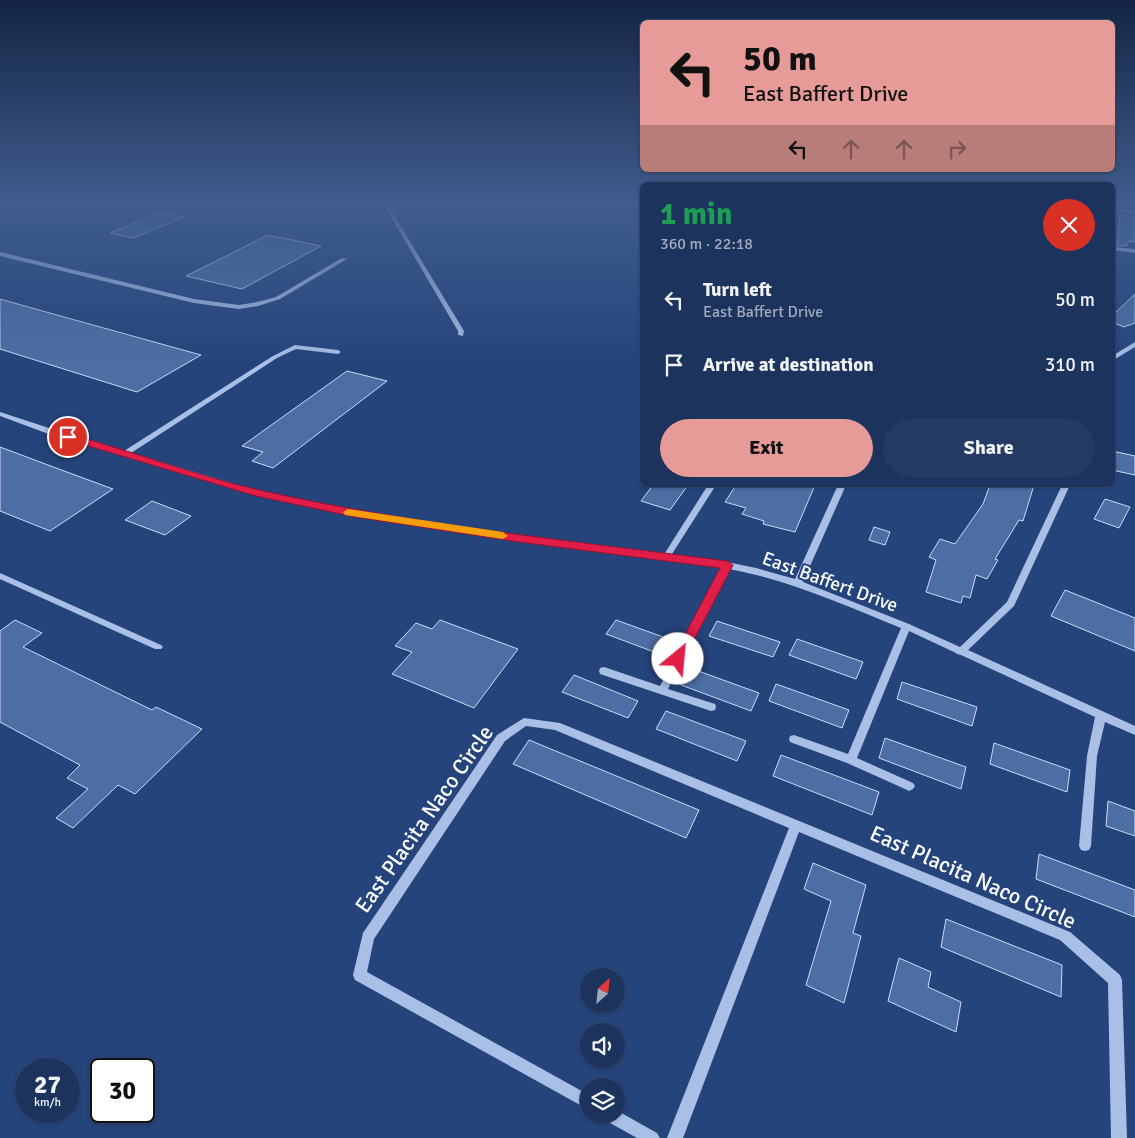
<!DOCTYPE html>
<meta charset="utf-8">
<style>
:root{--surface:#1c335d;--page:#253b63;--text:#f1f3f6;--muted:#a0aabc;--line:#3a4e72;--accent:#e69b98}
body{margin:0;font-family:Signika,sans-serif;background:var(--page);color:var(--text);height:100vh;display:flex;flex-direction:column;font-size:19px;white-space:nowrap}
*{box-sizing:border-box;margin:0}
p{font-size:16px;color:var(--muted)}
.icon{flex:none;width:28px;height:28px;fill:none;stroke:currentColor;stroke-width:2;stroke-linecap:round;stroke-linejoin:round}
.map{position:relative;flex:1;overflow:hidden}
.sheet{position:absolute;left:640px;top:182px;width:475px;height:305px;display:flex;flex-direction:column;background:var(--surface);border-radius:8px;box-shadow:0 1px 4px #0004,0 0 0 1px var(--line)}
.sheet>*{flex:none}
.hud{position:absolute;left:640px;top:20px;width:475px;height:152px;border-radius:8px;box-shadow:0 1px 4px #0004,0 0 0 1px var(--line);background:#e69b98;color:#111;overflow:hidden}
.needle{width:32px;rotate:27deg}
.controls{position:absolute;left:580px;top:968px;display:grid;gap:10px}
.controls a{display:grid;place-items:center;width:45px;height:45px;border-radius:50%;background:var(--surface);box-shadow:0 1px 4px #0004,0 0 0 1px var(--line);font-size:25px}
.speed{position:absolute;left:15px;top:1058px;display:flex;gap:10px;font-size:25px;font-weight:700;text-align:center}
.speed>*{display:grid;place-content:center;width:65px;height:65px;border-radius:50%;background:var(--surface);box-shadow:0 1px 4px #0004,0 0 0 1px var(--line);line-height:1}
.speed small{font-size:12px;font-weight:400}
.speed .limit{border:2px solid #111;border-radius:8px;background:#fff;color:#111}
.pin{position:absolute;display:grid;place-items:center;width:42px;height:42px;color:#fff;margin:-21px;border:2px solid #fff;border-radius:50%;box-shadow:0 1px 5px #0007}
.me{position:absolute;width:55px;margin:-28px;rotate:28deg;stroke-linejoin:round;filter:drop-shadow(0 0 4px #0008)}
.turn{display:flex;align-items:center;gap:18px;height:105px;padding:0 20px;font-size:22px}
.turn .icon{width:65px;height:65px;stroke-width:2.5}
.turn b{display:block;font-size:35px;line-height:42px}
.lanes{display:flex;align-items:center;height:48px;padding:0 20px;background:#0003;justify-content:center;gap:25px;direction:ltr}
.lanes .off{opacity:.35}
.round{display:grid;place-items:center;flex:none;width:52px;height:52px;border-radius:26px;background:var(--page)}
.summary{display:flex;align-items:center;justify-content:space-between;height:85px;padding:0 20px}
h1{font-size:30px;font-weight:700;line-height:38px;color:#1e9e55}
.button{display:flex;gap:10px;margin-top:auto;padding:10px 20px}
.button a{flex:1;height:58px;border-radius:30px;background:var(--accent);color:#111;font-size:20px;font-weight:700;line-height:58px;text-align:center}
.button a+a{background:var(--page);color:var(--text)}
ul{padding:0;list-style:none}
li{display:flex;align-items:center;gap:15px;height:65px;padding:0 20px}
li div{flex:1}
li b{display:block;font-size:19px}
li em{font-style:normal}
.map>svg:first-child{display:block}
.building{fill:#4d6ea5;stroke:#cbdbf4}
.lines{fill:none;stroke-linecap:round;stroke-linejoin:round}
.minor{fill:#a9bfe5;fill-rule:evenodd}
.route{fill:#e11d48;stroke:#92132f}
.slow{fill:#f59e0b}
.labels{text-anchor:middle;dominant-baseline:central;stroke-width:4;stroke-linejoin:round;paint-order:stroke}
.street-label{font-size:19px;fill:#fff;stroke:#25447c}
.near-street-label{font-size:22px;fill:#fff;stroke:#25447c}
</style>
<div class="map">
<svg width="1135" height="1138" viewBox="0 0 1135 1138">
<rect width="100%" height="100%" fill="#25447c"/>
<g class="building">
<path d="M 160,212 L 183,217 L 134,238 L 110,233 Z"/>
<path d="M 1120,214 L 1135,217 L 1135,242 L 1129,241 L 1126,246 L 1117,246 Z"/>
<path d="M 268,235 L 321,246 L 242,289 L 186,276 Z"/>
<path d="M 1135,294 L 1135,323 L 1124,327 L 1112,322 L 1112,316 Z"/>
<path d="M 0,299 L 39,310 L 201,355 L 137,392 L 0,349 Z"/>
<path d="M 347,371 L 387,381 L 273,468 L 252,461 L 263,452 L 242,446 Z"/>
<path d="M 0,447 L 56,468 L 113,489 L 50,531 L 0,511 Z"/>
<path d="M 1112,451 L 1135,456 L 1135,475 L 1112,470 Z"/>
<path d="M 653,485 L 688,485 L 670,510 L 641,501 Z"/>
<path d="M 736,485 L 815,485 L 795,532 L 763,524 L 764,521 L 742,514 L 746,508 L 725,502 Z"/>
<path d="M 990,485 L 1034,485 L 1023,521 L 1019,520 L 995,559 L 998,560 L 987,579 L 976,575 L 970,598 L 963,596 L 961,603 L 926,592 L 936,560 L 929,557 L 940,539 L 955,544 L 983,504 Z"/>
<path d="M 1105,499 L 1130,507 L 1119,528 L 1094,519 Z"/>
<path d="M 152,501 L 191,516 L 165,535 L 125,520 Z"/>
<path d="M 874,527 L 890,532 L 885,545 L 869,540 Z"/>
<path d="M 1065,590 L 1135,618 L 1135,651 L 1051,616 Z"/>
<path d="M 15,620 L 42,633 L 23,647 L 152,710 L 156,707 L 202,729 L 135,794 L 118,785 L 73,828 L 56,818 L 88,789 L 67,778 L 80,765 L 0,722 L 0,631 Z"/>
<path d="M 440,620 L 518,649 L 474,708 L 392,674 L 412,652 L 395,646 L 416,623 L 432,629 Z"/>
<path d="M 616,620 L 666,638 L 657,653 L 606,634 Z"/>
<path d="M 717,621 L 780,642 L 773,657 L 709,636 Z"/>
<path d="M 797,639 L 863,662 L 856,679 L 789,655 Z"/>
<path d="M 690,668 L 759,693 L 751,711 L 681,685 Z"/>
<path d="M 574,675 L 638,701 L 628,718 L 562,692 Z"/>
<path d="M 902,682 L 977,707 L 972,726 L 897,699 Z"/>
<path d="M 776,684 L 849,710 L 842,728 L 769,701 Z"/>
<path d="M 666,711 L 746,741 L 737,761 L 656,729 Z"/>
<path d="M 885,738 L 966,767 L 961,789 L 879,758 Z"/>
<path d="M 529,740 L 699,810 L 686,838 L 513,764 Z"/>
<path d="M 994,743 L 1070,770 L 1067,792 L 990,764 Z"/>
<path d="M 781,755 L 879,792 L 872,815 L 773,776 Z"/>
<path d="M 1108,801 L 1135,811 L 1135,836 L 1106,826 Z"/>
<path d="M 1039,854 L 1135,890 L 1135,917 L 1036,879 Z"/>
<path d="M 813,863 L 866,885 L 853,933 L 861,936 L 844,1003 L 806,985 L 831,901 L 804,889 Z"/>
<path d="M 946,919 L 1062,965 L 1061,997 L 941,947 Z"/>
<path d="M 899,958 L 931,972 L 928,987 L 961,1002 L 956,1032 L 888,1001 Z"/>
</g>
<g class="lines">
<g class="minor">
<path d="M 384,205 L 388,205 L 464,331 L 463,336 L 458,335 L 458,331 Z"/>
<path d="M 1112,208 L 1135,212 L 1135,214 L 1112,210 Z"/>
<path d="M 1112,247 L 1135,249 L 1135,253 L 1112,250 Z"/>
<path d="M 0,252 L 194,299 L 239,305 L 257,302 L 276,297 L 342,258 L 347,259 L 280,299 L 258,306 L 239,309 L 194,303 L 0,256 Z"/>
<path d="M 1135,342 L 1135,347 L 1112,361 L 1112,356 Z"/>
<path d="M 295,345 L 338,350 L 341,352 L 338,354 L 296,349 L 277,358 L 131,453 L 261,492 L 355,512 L 519,535 L 665,553 L 708,485 L 716,485 L 672,554 L 727,562 L 756,568 L 795,579 L 838,485 L 846,485 L 803,582 L 909,624 L 960,647 L 1007,602 L 1062,485 L 1070,485 L 1014,606 L 968,650 L 1135,726 L 1135,735 L 1105,722 L 1097,756 L 1091,846 L 1089,850 L 1085,851 L 1081,850 L 1079,846 L 1087,756 L 1095,717 L 961,655 L 957,654 L 956,653 L 909,631 L 857,758 L 913,783 L 915,786 L 913,789 L 909,791 L 905,789 L 847,763 L 790,742 L 789,739 L 790,736 L 794,735 L 848,754 L 901,628 C 844,605 789,580 729,569 L 668,689 L 715,704 L 716,707 L 715,710 L 711,711 L 600,674 L 599,671 L 600,668 L 604,667 L 660,686 L 721,568 L 667,559 L 519,541 L 355,516 L 259,496 L 46,433 L 0,416 L 0,412 L 52,429 L 124,451 L 273,356 Z"/>
<path d="M 0,573 L 161,645 L 163,647 L 161,649 L 155,649 L 0,579 Z"/>
<path d="M 524,718 L 560,723 L 1070,932 L 1120,975 L 1122,980 L 1127,1138 L 1111,1138 L 1108,983 L 1060,940 L 799,832 L 683,1138 L 667,1138 L 789,828 L 555,730 L 526,726 L 505,741 L 374,939 L 367,972 L 589,1095 L 589,1110 L 355,980 L 353,975 L 363,933 L 497,735 Z"/>
<path d="M 616,1110 L 657,1133 L 660,1138 L 637,1138 L 603,1119 L 601,1114 L 616,1114 Z"/>
</g>
</g>
<linearGradient id="sky" x2="0" y2="1"><stop stop-color="#142544"/><stop offset="0.56" stop-color="#405c8e"/><stop offset="1" stop-color="#405c8e" stop-opacity="0"/></linearGradient>
<rect width="1135" height="364" fill="url(#sky)"/>
<path class="route" d="M 68,434 C 134,451 198,477 264,491 C 416,525 573,541 727,561 L 733,565 L 684,659 L 683,663 L 674,663 L 672,659 L 720,568 L 519,542 L 355,517 L 256,496 L 65,439 L 65,435 Z"/>
<path class="slow" d="M 348,509 L 503,532 L 508,536 L 503,539 L 345,515 L 343,512 Z"/>
<g class="labels">
<g class="street-label">
<text transform="translate(830 582) rotate(20)">East Baffert Drive</text>
</g>
<g class="near-street-label">
<text transform="translate(424 819) rotate(-55)">East Placita Naco Circle</text>
<text transform="translate(973 877) rotate(24)">East Placita Naco Circle</text>
</g>
</g>
</svg>
<div class="controls">
<a><svg class="needle" viewBox="-14 -14 28 28"><path d="M0-13l5 13h-10z" fill="#e53935"/><path d="M0 13l5-13h-10z" fill="#a0aabc"/></svg></a>
<a><svg class="icon" aria-label="sound" viewBox="0 0 24 24"><path d="M4 9h4l5-4v14l-5-4H4zM17 9q2 3 0 6"/></svg></a>
<a><svg class="icon" aria-label="layers" viewBox="0 0 24 24"><path d="M12 4l9 5-9 5-9-5zM3 14l9 5 9-5"/></svg></a>
</div>
<div class="speed"><div>27<small>km/h</small></div><div class="limit">30</div></div>
<div class="pin" style="left:68px;top:437px;background:#d93025"><svg class="icon" aria-label="arrive" viewBox="0 0 24 24"><path d="M6 21V4h12l-3 4 3 4H6"/></svg></div>
<svg class="me" style="left:678px;top:659px" viewBox="-20 -20 40 40"><circle r="19" fill="#fff"/><path d="M0-13L10 11 0 6-10 11z" fill="#e11d48"/></svg>
<div class="hud">
<div class="turn"><svg class="icon" aria-label="left" viewBox="0 0 24 24"><path d="M17 20v-9H6M10 6l-5 5 5 5"/></svg><div><b>50 m</b>East Baffert Drive</div></div>
<div class="lanes"><svg class="icon" aria-label="left" viewBox="0 0 24 24"><path d="M17 20v-9H6M10 6l-5 5 5 5"/></svg><svg class="icon off" aria-label="ahead" viewBox="0 0 24 24"><path d="M12 20V5M6 11l6-6 6 6"/></svg><svg class="icon off" aria-label="ahead" viewBox="0 0 24 24"><path d="M12 20V5M6 11l6-6 6 6"/></svg><svg class="icon off" aria-label="right" viewBox="0 0 24 24"><path d="M7 20v-9h11M14 6l5 5-5 5"/></svg></div>
</div>
<section class="sheet">
<div class="summary"><div><h1>1 min</h1><p>360 m · 22:18</p></div><a class="round" style="background:#d93025;color:#fff"><svg class="icon" aria-label="close" viewBox="0 0 24 24"><path d="M6 6l12 12M18 6L6 18"/></svg></a></div>
<ul>
<li><svg class="icon" aria-label="left" viewBox="0 0 24 24"><path d="M17 20v-9H6M10 6l-5 5 5 5"/></svg><div><b>Turn left</b><p>East Baffert Drive</p></div><em>50 m</em></li>
<li><svg class="icon" aria-label="arrive" viewBox="0 0 24 24"><path d="M6 21V4h12l-3 4 3 4H6"/></svg><div><b>Arrive at destination</b></div><em>310 m</em></li>
</ul>
<div class="button"><a>Exit</a><a>Share</a></div>
</section>
</div>
